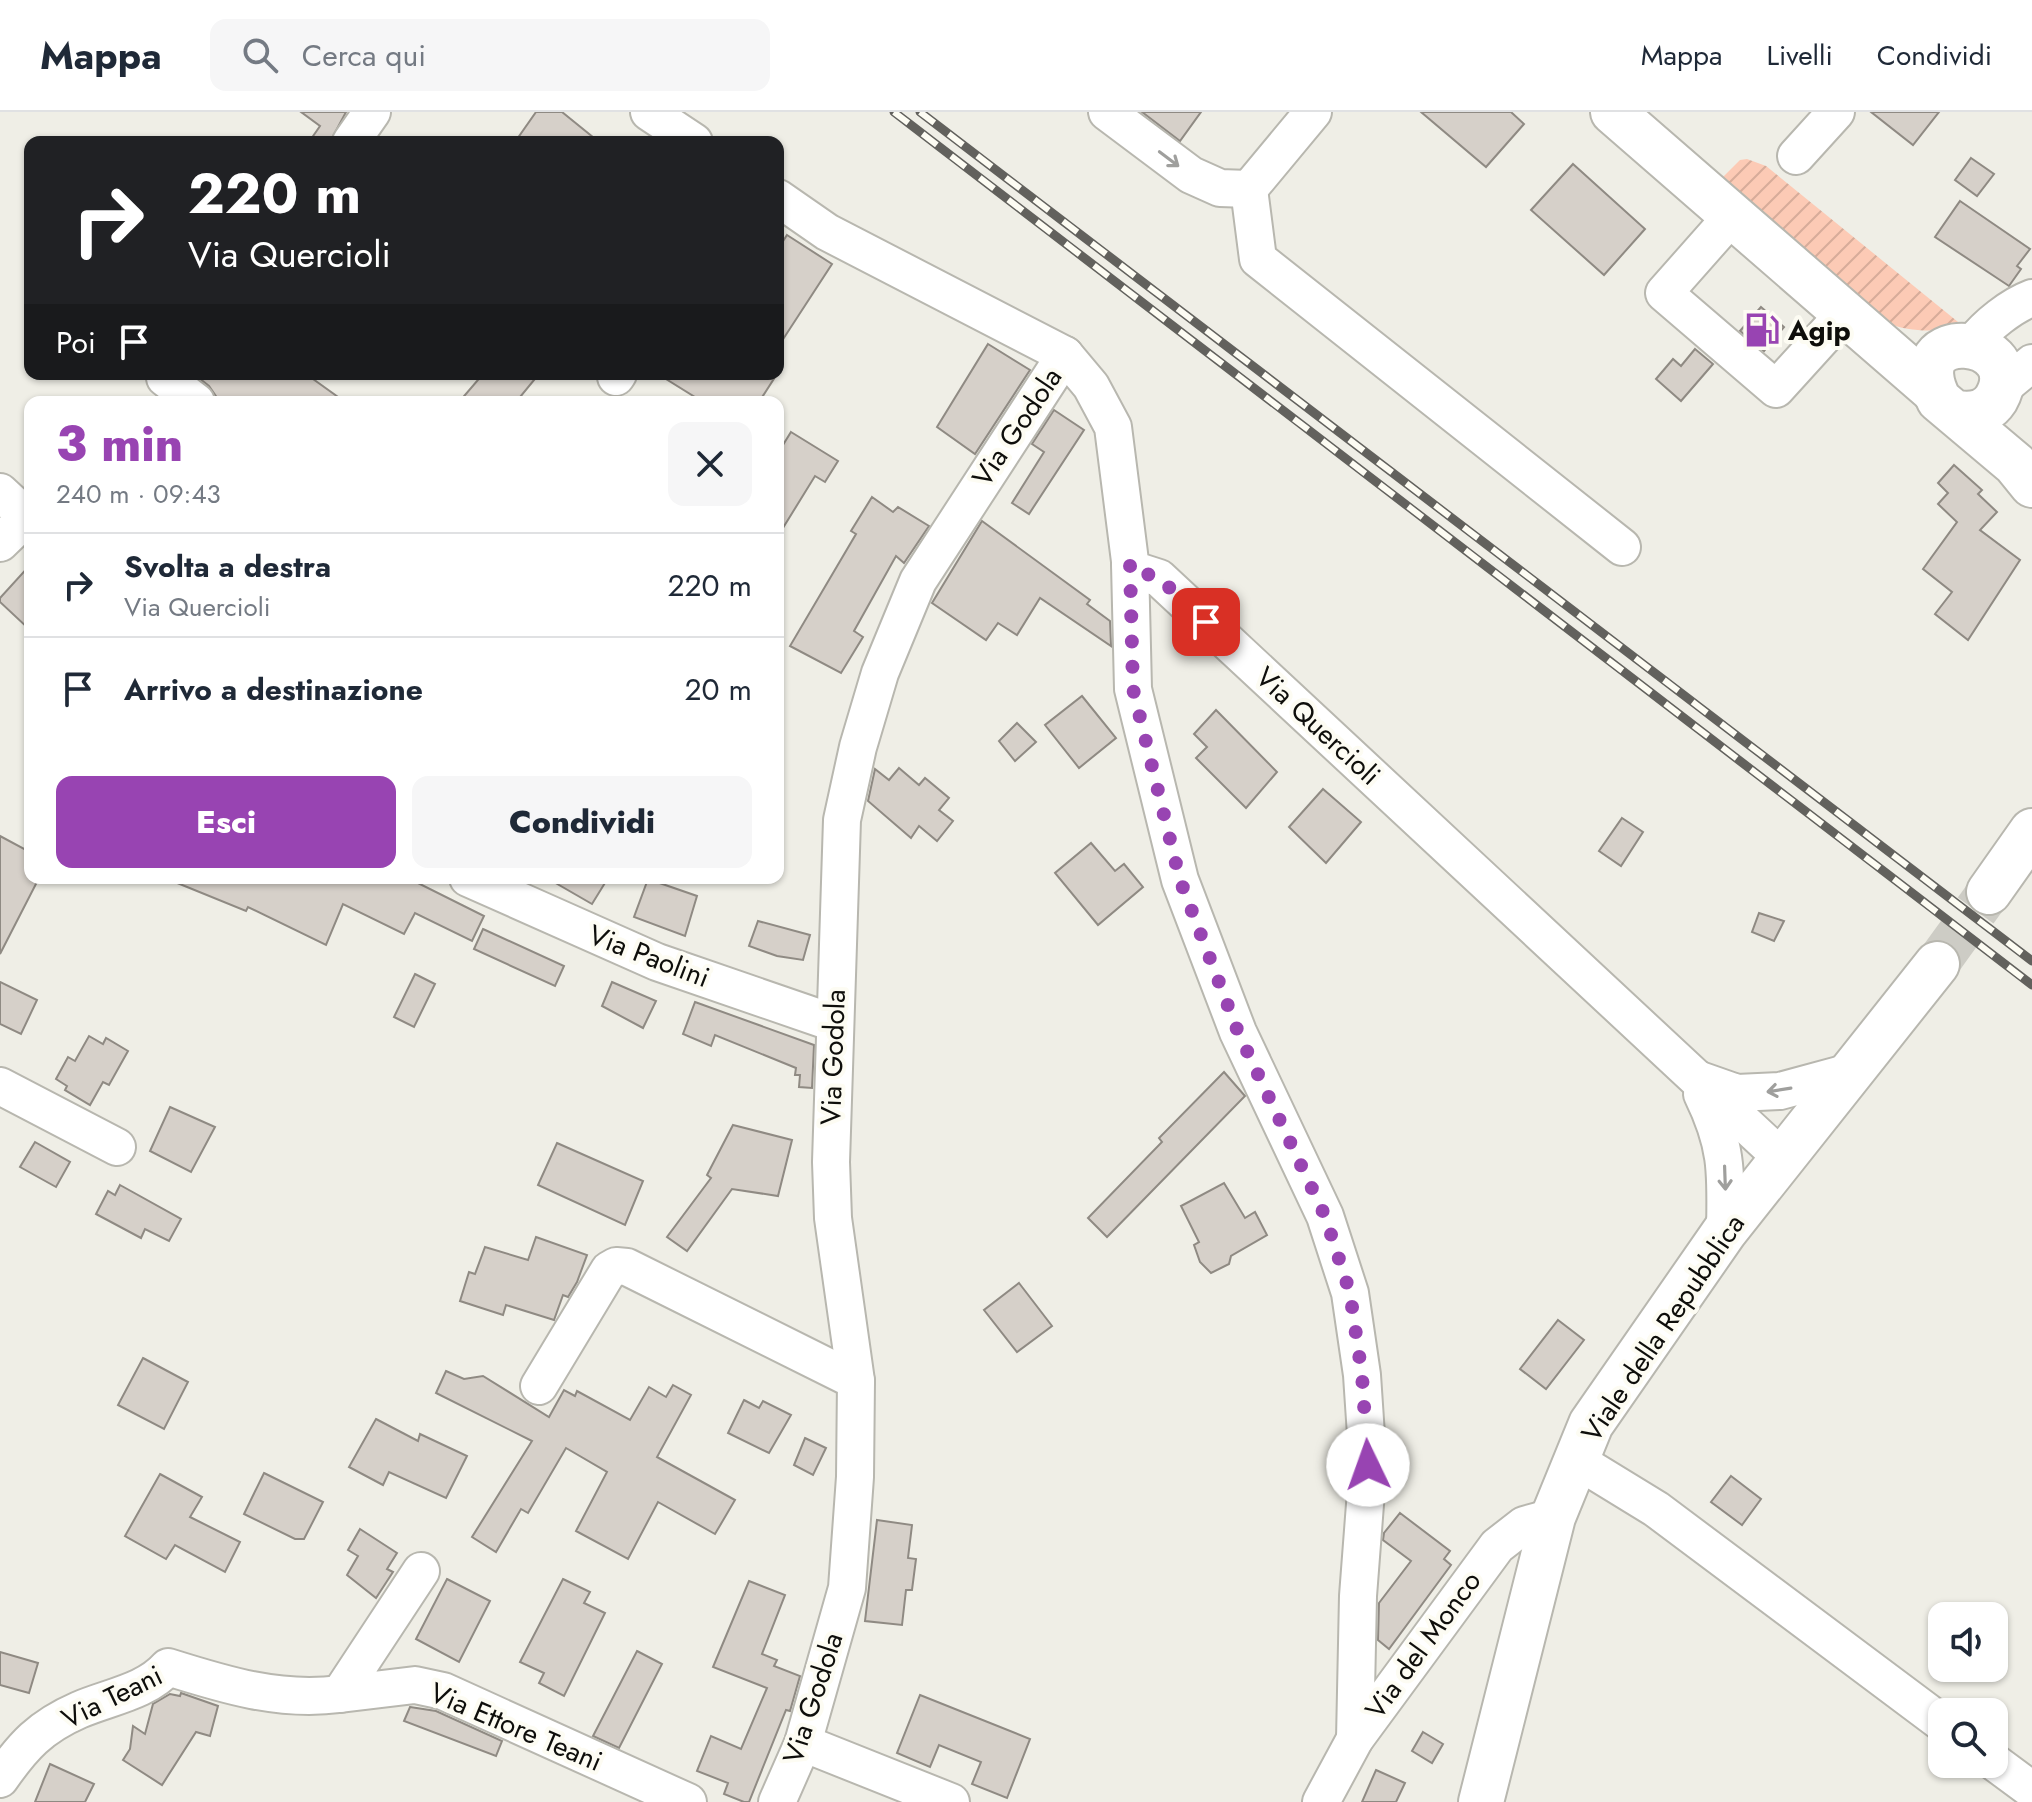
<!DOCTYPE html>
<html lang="it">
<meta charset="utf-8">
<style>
:root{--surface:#fff;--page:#f6f6f7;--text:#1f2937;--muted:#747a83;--line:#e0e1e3;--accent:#9844b2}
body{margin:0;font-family:Jost,sans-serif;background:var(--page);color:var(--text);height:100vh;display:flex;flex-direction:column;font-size:30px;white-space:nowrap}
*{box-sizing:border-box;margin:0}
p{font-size:26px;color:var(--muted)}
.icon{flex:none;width:44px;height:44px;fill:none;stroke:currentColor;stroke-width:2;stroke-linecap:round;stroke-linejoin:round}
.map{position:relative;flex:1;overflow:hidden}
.details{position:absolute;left:24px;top:284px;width:760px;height:488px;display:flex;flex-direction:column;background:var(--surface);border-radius:16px;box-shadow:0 2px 6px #0004}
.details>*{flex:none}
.top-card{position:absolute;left:24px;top:24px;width:760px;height:244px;border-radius:16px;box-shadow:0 2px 6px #0004;background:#202124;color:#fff;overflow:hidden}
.controls{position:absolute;left:1928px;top:1490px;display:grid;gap:16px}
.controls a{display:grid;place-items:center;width:80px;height:80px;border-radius:16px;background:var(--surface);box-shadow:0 2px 6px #0004;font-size:40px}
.pin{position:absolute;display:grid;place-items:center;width:68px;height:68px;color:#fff;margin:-34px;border-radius:16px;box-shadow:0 4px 12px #0006}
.me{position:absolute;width:88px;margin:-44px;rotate:357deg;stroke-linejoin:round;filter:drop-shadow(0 0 6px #0008)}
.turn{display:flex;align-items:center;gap:28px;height:168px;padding:0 32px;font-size:36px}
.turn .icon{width:104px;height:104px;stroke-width:2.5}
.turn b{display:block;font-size:56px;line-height:68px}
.then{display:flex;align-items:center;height:76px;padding:0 32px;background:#0003;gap:16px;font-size:30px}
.round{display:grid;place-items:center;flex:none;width:84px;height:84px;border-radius:16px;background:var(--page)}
.headline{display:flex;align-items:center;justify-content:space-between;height:136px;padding:0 32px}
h1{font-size:48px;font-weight:800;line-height:60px;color:var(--accent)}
.button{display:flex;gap:16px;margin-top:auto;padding:16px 32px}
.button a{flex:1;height:92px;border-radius:16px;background:var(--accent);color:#fff;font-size:32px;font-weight:800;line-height:92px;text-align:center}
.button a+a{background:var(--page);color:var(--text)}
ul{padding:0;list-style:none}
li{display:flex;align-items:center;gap:24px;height:104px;padding:0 32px;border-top:2px solid var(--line)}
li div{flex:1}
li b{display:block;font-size:30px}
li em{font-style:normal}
header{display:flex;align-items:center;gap:48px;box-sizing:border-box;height:112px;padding:0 40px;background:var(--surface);border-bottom:2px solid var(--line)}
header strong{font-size:38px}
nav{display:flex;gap:44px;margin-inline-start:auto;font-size:28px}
.search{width:560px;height:72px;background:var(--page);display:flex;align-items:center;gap:20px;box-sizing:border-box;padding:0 28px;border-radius:16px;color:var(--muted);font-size:30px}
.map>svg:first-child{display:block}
.garden{fill:url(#garden-furrows)}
.building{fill:#d6d0c9;stroke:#8f8a83;stroke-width:2}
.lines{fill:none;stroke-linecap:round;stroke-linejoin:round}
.major-tunnel{stroke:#cdccc5;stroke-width:44;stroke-dasharray:44 22;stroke-linecap:butt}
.minor-casing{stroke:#b8b7af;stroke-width:40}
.major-casing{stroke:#b8b7af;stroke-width:48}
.minor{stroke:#fff;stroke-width:36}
.major{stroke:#fff;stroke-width:44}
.rail-casing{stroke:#62615d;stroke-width:9}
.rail{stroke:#fdfcf3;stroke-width:6;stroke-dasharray:18;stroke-linecap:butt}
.oneway{stroke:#9f9f9d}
.route{stroke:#9844b2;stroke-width:14;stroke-dasharray:0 25.2}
.labels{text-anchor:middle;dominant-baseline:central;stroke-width:8;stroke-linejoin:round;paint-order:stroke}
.poi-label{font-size:28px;font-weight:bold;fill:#0e0e0b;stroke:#fdfcf3;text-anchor:start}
.street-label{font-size:28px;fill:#0e0e0b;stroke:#fdfcf3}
</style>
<header>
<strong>Mappa</strong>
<div class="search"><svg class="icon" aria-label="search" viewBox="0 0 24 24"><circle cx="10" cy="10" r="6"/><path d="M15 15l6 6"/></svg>Cerca qui</div>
<nav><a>Mappa</a><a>Livelli</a><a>Condividi</a></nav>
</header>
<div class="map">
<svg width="2032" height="1690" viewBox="0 0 2032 1690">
<defs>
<pattern id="garden-furrows" width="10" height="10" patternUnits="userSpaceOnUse" patternTransform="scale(2)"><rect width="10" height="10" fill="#fccab5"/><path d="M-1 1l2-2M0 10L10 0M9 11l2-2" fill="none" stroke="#d7ac9a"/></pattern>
</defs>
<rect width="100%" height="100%" fill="#efeee6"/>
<path class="garden" d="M 1747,47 L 1766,54 L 1963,214 C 1934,221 1913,220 1885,211 L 1721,67 L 1740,48 Z"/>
<g class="building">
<path d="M 301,0 L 346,0 L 330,30 L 309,30 L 320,14 Z"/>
<path d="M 536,0 L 562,0 L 599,30 L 515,30 Z"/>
<path d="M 1142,0 L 1201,0 L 1180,29 Z"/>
<path d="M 1421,0 L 1511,0 L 1524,12 L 1486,55 Z"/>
<path d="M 1871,0 L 1939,0 L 1913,33 Z"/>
<path d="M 1971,46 L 1994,62 L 1977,84 L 1955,68 Z"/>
<path d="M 1573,52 L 1645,117 L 1604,163 L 1531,98 Z"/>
<path d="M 1960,89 L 2030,137 L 2017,154 L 2021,157 L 2009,174 L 1935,125 Z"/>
<path d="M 787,123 L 832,152 L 778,235 L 778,137 Z"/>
<path d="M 1761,195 L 1784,215 L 1764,239 L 1740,219 Z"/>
<path d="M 988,232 L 1030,258 L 975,342 L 937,315 Z"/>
<path d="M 1695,237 L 1713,252 L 1681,289 L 1656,267 L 1673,247 L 1681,254 Z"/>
<path d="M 194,262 L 306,262 L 345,290 L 220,290 L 209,274 Z"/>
<path d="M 483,262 L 539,262 L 516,290 L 459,290 Z"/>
<path d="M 658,262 L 777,262 L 759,290 L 703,290 Z"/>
<path d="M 1054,298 L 1084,318 L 1029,402 L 1012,391 L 1044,340 L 1032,332 Z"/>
<path d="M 791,320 L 838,349 L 825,370 L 815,364 L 778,424 L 778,341 Z"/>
<path d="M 1954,353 L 1982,378 L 1978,382 L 1997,400 L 1980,418 L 2020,448 L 1968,528 L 1935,502 L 1952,480 L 1923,457 L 1957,410 L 1938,392 L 1948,381 L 1938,371 Z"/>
<path d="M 872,385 L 893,400 L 898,395 L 929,414 L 904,451 L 896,444 L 854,519 L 863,525 L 841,561 L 790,534 L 856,422 L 851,419 Z"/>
<path d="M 982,409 L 1090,488 L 1087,492 L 1110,509 L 1111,534 L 1040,486 L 1017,523 L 998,511 L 986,528 L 932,491 Z"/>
<path d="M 30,453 L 30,518 L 0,490 L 0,486 Z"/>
<path d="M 1082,584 L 1116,626 L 1079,656 L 1045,613 Z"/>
<path d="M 1216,598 L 1277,660 L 1246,696 L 1196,646 L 1207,635 L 1194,622 Z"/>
<path d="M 1017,611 L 1036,630 L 1015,649 L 999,629 Z"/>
<path d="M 899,656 L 919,673 L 925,666 L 949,686 L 939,698 L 953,709 L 937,729 L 919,714 L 911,726 L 868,689 L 875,657 L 889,668 Z"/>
<path d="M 1323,677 L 1361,710 L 1326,751 L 1289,715 Z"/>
<path d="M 1622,706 L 1643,720 L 1621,754 L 1599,739 Z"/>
<path d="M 0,724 L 30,740 L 30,766 L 39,766 L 0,842 Z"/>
<path d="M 1091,731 L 1115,759 L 1124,752 L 1143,775 L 1098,813 L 1055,761 Z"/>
<path d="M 165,766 L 408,766 L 484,804 L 472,829 L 415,801 L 404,822 L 343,792 L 326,833 L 248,795 L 246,799 Z"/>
<path d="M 547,766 L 608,766 L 592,792 Z"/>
<path d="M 648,767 L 697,784 L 685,824 L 634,805 Z"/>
<path d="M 1759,801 L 1784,809 L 1774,829 L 1752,820 Z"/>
<path d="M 758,809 L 810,823 L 803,848 L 777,844 L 749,834 Z"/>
<path d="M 483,817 L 564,854 L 555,874 L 474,837 Z"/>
<path d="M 415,862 L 435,872 L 414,915 L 394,905 Z"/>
<path d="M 0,870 L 37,888 L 21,922 L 0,912 Z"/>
<path d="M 612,870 L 656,889 L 643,916 L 602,894 Z"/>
<path d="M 695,890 L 814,933 L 812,976 L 799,975 L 800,963 L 795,963 L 796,956 L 715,923 L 711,934 L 683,922 Z"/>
<path d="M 89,924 L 103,932 L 106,926 L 128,939 L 109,973 L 103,970 L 90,993 L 65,978 L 67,974 L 56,967 L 68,945 L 75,949 Z"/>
<path d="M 1224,960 L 1245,984 L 1107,1125 L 1088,1106 L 1162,1030 L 1159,1026 Z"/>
<path d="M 170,995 L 215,1015 L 191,1060 L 150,1039 Z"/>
<path d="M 733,1013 L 792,1028 L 778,1084 L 732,1077 L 687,1139 L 667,1125 L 711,1066 L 707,1063 Z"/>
<path d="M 35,1030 L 70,1050 L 56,1075 L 20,1055 Z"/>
<path d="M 557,1031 L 643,1069 L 625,1113 L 538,1073 Z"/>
<path d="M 1224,1071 L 1245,1106 L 1255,1100 L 1267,1123 L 1231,1144 L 1229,1152 L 1211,1161 L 1200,1150 L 1194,1133 L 1199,1130 L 1181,1094 Z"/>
<path d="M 120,1073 L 181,1107 L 169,1129 L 145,1117 L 141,1126 L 96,1102 L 108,1079 L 115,1083 Z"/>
<path d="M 536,1125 L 587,1143 L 577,1170 L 568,1185 L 563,1183 L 554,1208 L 506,1193 L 503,1203 L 460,1189 L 469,1160 L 475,1162 L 485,1135 L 528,1148 Z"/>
<path d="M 1019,1171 L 1052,1214 L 1017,1240 L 984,1198 Z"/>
<path d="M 1558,1208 L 1584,1228 L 1546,1277 L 1520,1257 Z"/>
<path d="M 143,1246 L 188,1270 L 164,1317 L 118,1293 Z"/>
<path d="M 446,1259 L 464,1267 L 483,1264 L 549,1305 L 564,1278 L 575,1284 L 577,1279 L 630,1308 L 649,1275 L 666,1285 L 673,1273 L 691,1283 L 657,1345 L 735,1388 L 715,1422 L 658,1390 L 628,1447 L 576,1419 L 607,1360 L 566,1336 L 528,1401 L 521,1397 L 496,1440 L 472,1425 L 532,1329 L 436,1281 Z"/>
<path d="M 744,1288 L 759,1296 L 763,1289 L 791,1303 L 769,1341 L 728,1321 Z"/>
<path d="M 376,1307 L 418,1329 L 420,1322 L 467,1344 L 446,1386 L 389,1360 L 383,1373 L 349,1355 Z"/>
<path d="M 805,1326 L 826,1336 L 813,1363 L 794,1353 Z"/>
<path d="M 264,1361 L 323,1390 L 304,1427 L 295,1427 L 244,1402 Z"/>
<path d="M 160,1362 L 202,1385 L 190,1405 L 240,1430 L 225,1460 L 175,1433 L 166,1447 L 125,1424 Z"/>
<path d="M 1731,1364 L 1761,1387 L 1742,1413 L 1711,1390 Z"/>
<path d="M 1400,1401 L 1450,1439 L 1444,1447 L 1451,1453 L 1389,1537 L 1378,1528 L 1379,1491 L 1411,1449 L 1383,1428 L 1384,1421 Z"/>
<path d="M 877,1408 L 912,1413 L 908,1446 L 916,1447 L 912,1478 L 906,1478 L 902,1513 L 865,1509 Z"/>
<path d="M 360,1417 L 397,1441 L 387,1457 L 393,1460 L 376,1486 L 347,1463 L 358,1444 L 348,1438 Z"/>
<path d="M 447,1467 L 490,1489 L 459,1550 L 416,1527 Z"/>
<path d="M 563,1467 L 590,1480 L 584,1491 L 605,1501 L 564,1584 L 539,1571 L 544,1561 L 520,1550 Z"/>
<path d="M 749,1469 L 785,1483 L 762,1542 L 777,1548 L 774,1554 L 800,1564 L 790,1599 L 786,1598 L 749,1690 L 744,1690 L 724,1682 L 728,1671 L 697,1659 L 711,1624 L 741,1637 L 767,1576 L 713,1555 Z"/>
<path d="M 637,1539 L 662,1552 L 619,1636 L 593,1624 Z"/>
<path d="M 0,1540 L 38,1551 L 29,1581 L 0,1573 Z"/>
<path d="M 181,1581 L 218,1594 L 210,1624 L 196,1620 L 162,1673 L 123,1648 L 130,1637 L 133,1614 L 145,1622 L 153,1592 L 170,1582 L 180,1584 Z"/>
<path d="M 920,1583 L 1030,1627 L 1007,1686 L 972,1672 L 981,1650 L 939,1633 L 930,1655 L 897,1641 Z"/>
<path d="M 410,1595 L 436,1599 L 502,1629 L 496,1644 L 404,1609 Z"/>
<path d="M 1423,1620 L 1443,1632 L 1432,1651 L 1412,1639 Z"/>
<path d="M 50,1652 L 94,1672 L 85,1690 L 35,1690 Z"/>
<path d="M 1376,1658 L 1405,1671 L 1396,1690 L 1362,1690 Z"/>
</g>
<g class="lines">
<path class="major-tunnel" d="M 1937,852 L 1989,780"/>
<g class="minor-casing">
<g id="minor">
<path d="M 649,0 L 694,30"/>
<path d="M 1107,0 L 1191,63 L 1220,76 L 1249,77"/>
<path d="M 351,30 L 372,0"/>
<path d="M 1796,44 L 1836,0"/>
<path d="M 1249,77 L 1258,147 L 1622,435"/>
<path d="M 1249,77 L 1313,0"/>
<path d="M 778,86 L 827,120 L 1065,243 L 1091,274 L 1113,315 L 1131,457 L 1159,466 L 1783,1047"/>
<path d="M 1733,103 L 1664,181 L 1776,277 L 1845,201"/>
<path d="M 1973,231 C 1987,213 2011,194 2032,186"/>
<path d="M 616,265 L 618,262"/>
<path d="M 165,266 L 196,290"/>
<path d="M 2002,276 L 2032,251"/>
<path d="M 0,380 L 27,405"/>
<path d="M 0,431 L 30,402"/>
<path d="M 1130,452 L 1133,577 L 1180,768 L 1238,920 L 1325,1104 L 1350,1181 L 1362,1263 L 1368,1353 L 1358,1484 L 1355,1627"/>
<path d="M 468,766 L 657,850 L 834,911"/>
<path d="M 1700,968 L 1737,981 L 1780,979 L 1854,959"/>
<path d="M 0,974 L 117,1035"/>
<path d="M 1702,982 C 1728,1035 1726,1062 1725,1119"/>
<path d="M 539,1274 L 609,1158 L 616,1154 L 627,1155 L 856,1269"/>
<path d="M 1576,1348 L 1656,1397 L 1942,1611"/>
<path d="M 421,1459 L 340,1582 L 415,1573 L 443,1579 L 688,1690"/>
<path d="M 803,1631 L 951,1690"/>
<path d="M 1994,1650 L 2032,1678"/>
<path d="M 0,1667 C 23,1634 40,1615 79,1598 C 109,1585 146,1580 168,1555 C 225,1573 280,1590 340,1582"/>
<path d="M 777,1690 L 803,1631 L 847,1476 L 855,1365 L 856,1269 L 833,1106 L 831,1050 L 842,708 L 858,635 L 880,561 L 918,469 L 1065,243"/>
<path d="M 1321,1690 L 1355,1627 L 1497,1434 L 1524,1413 L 1553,1405"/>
</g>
</g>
<g class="major-casing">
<g id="major">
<path d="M 1613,0 L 1933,278"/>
<path d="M 1957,301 C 1973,303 1987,301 1996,287 C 2032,224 1898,208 1939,288 L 2015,352 L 2032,373"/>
<path d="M 1989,780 L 2032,719"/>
<path d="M 1481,1690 L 1553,1405 L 1591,1312 L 1725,1119 L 1937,852"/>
</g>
</g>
<use href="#minor" class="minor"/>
<use href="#major" class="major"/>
<g class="rail-casing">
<g id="rail">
<path d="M 894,0 L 2032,873"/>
<path d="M 920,0 L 2032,849"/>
</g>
</g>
<use href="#rail" class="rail"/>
</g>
<defs><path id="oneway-shaft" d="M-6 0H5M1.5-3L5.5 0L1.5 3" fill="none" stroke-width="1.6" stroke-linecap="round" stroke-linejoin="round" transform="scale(2)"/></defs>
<g class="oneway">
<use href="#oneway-shaft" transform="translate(1169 47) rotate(37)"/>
<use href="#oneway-shaft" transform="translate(1779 978) rotate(171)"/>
<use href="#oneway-shaft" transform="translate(1725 1066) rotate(88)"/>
</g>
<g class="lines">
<path class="route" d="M 1206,510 L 1159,466 L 1131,457 L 1130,452 L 1133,577 L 1180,768 L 1238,920 L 1325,1104 L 1350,1181 L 1362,1263 L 1368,1353"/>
</g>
<defs>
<g id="fuel-bare" transform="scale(2.76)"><path d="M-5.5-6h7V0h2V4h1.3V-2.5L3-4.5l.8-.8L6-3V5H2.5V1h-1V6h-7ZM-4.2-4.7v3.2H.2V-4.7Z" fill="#9844b2" stroke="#fdfcf3" stroke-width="2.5" paint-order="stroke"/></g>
</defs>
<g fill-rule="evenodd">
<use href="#fuel-bare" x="1762" y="218"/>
</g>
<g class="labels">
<g class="poi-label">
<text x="1788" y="218">Agip</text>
</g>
<g class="street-label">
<text transform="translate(1017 315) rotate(-56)">Via Godola</text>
<text transform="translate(1318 614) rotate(43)">Via Quercioli</text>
<text transform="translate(649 844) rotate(21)">Via Paolini</text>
<text transform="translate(833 945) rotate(-88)">Via Godola</text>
<text transform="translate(1663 1216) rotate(-56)">Viale della Repubblica</text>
<text transform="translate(1423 1533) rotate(-54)">Via del Monco</text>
<text transform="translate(112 1585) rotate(-26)">Via Teani</text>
<text transform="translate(813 1586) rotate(-72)">Via Godola</text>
<text transform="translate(516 1615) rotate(23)">Via Ettore Teani</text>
</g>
</g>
</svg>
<div class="controls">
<a><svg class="icon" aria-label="sound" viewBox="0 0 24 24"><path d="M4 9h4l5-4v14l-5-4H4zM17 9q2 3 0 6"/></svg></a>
<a><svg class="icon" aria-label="search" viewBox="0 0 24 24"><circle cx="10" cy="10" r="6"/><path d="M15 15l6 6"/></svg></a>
</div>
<div class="pin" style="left:1206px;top:510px;background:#d93025"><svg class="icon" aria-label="arrive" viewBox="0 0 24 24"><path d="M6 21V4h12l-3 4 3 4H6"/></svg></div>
<svg class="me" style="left:1368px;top:1353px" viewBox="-20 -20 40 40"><circle r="19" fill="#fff"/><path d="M0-13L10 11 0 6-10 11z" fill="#9844b2"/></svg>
<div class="top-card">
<div class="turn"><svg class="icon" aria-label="right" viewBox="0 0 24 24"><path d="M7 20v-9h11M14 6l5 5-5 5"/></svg><div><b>220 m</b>Via Quercioli</div></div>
<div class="then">Poi<svg class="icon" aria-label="arrive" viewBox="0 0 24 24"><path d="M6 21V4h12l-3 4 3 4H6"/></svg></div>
</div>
<section class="details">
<div class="headline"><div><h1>3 min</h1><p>240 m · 09:43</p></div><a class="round"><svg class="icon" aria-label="close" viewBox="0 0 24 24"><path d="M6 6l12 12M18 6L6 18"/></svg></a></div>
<ul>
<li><svg class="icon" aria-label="right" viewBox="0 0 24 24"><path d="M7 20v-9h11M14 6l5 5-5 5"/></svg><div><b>Svolta a destra</b><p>Via Quercioli</p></div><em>220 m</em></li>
<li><svg class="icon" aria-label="arrive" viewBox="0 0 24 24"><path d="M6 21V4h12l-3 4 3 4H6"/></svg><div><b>Arrivo a destinazione</b></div><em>20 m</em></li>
</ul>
<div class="button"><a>Esci</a><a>Condividi</a></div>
</section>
</div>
